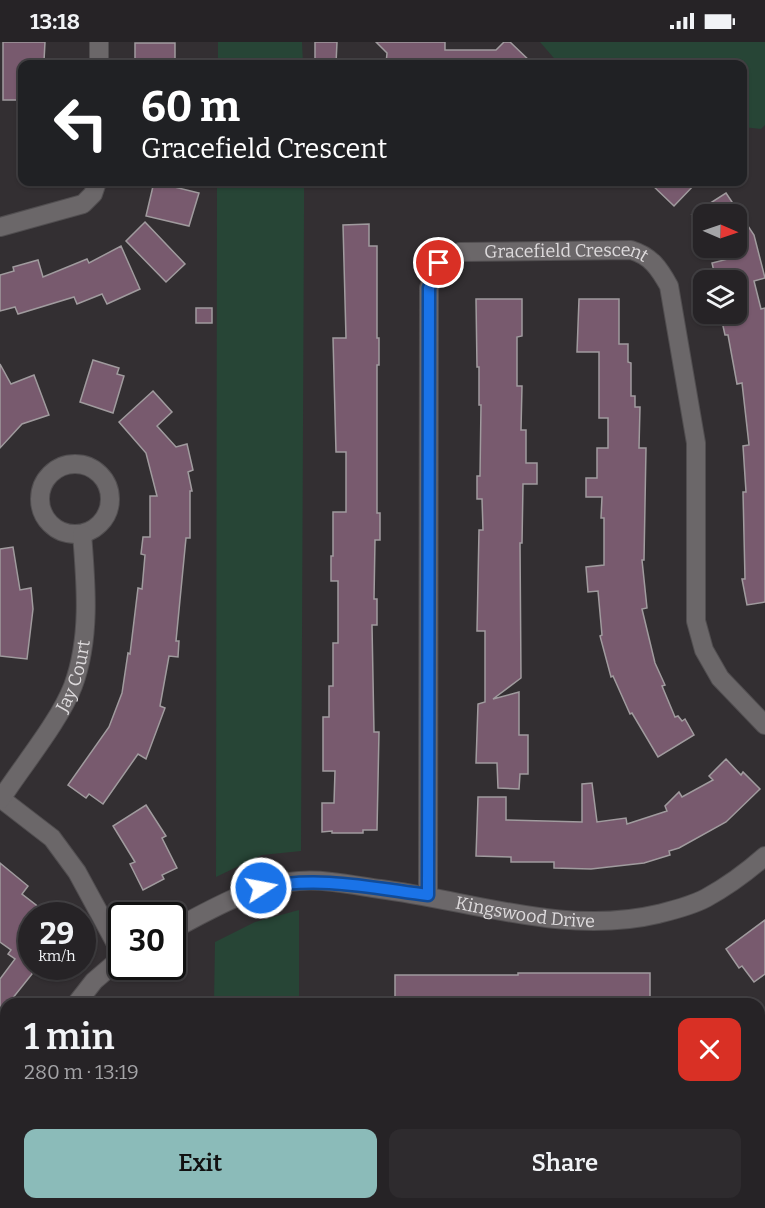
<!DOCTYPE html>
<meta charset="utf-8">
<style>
:root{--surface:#262326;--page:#2e2b2e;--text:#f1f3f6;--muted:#a4a4a7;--line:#424043;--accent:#8bbbb9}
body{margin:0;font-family:Bitter,serif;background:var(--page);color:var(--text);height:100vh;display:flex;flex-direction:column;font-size:22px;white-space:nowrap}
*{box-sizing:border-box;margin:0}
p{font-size:20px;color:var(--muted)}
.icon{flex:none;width:33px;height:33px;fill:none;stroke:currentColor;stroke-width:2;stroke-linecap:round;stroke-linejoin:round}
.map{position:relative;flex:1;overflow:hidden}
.side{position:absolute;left:0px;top:956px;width:765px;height:212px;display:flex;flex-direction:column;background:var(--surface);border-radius:18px 18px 0 0;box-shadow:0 2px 4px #0004,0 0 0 2px var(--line)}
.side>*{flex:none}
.banner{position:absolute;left:18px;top:18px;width:729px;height:126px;border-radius:12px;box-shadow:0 2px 4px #0004,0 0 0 2px var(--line);background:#202124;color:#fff;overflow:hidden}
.needle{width:39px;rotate:92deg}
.buttons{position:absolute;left:693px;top:162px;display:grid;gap:12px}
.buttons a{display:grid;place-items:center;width:54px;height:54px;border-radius:12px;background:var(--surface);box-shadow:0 2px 4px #0004,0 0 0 2px var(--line);font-size:30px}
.speed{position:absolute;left:18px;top:860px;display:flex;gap:12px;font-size:30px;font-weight:700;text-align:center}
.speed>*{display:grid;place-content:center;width:78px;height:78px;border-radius:50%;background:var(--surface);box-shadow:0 2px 4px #0004,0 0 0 2px var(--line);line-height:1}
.speed small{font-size:15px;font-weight:400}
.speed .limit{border:3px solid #111;border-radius:9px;background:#fff;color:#111}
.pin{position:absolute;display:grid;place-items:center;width:51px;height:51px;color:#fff;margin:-26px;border:3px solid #fff;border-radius:50%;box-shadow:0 2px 6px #0007}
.me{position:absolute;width:66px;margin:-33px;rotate:79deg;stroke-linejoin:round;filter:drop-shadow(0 0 4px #0008)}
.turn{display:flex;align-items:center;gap:21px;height:126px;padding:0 24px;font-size:27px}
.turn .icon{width:78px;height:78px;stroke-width:2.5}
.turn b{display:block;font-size:42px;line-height:51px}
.round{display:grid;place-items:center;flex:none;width:63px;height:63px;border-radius:12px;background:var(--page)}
.summary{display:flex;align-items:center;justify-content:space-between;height:102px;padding:0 24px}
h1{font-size:36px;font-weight:600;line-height:45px}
.primary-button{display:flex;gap:12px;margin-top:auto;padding:12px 24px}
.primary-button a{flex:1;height:69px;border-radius:12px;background:var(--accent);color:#111;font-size:24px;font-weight:600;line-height:69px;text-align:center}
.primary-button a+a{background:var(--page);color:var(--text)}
.status{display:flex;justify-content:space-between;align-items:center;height:42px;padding:0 30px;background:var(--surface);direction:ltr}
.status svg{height:16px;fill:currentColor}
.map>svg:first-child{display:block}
.green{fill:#274536}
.building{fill:#785a6e;stroke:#a09b9e;stroke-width:1.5}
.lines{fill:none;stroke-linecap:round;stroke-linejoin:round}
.minor-casing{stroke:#514e50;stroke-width:20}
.minor{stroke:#6b6769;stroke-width:18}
.route-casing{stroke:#114b97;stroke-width:15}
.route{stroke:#1a73e8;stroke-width:10}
.labels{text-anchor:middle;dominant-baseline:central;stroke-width:6;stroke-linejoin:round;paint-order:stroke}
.street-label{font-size:18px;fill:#dddadc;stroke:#1a1819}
</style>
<div class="status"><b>13:18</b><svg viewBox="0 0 49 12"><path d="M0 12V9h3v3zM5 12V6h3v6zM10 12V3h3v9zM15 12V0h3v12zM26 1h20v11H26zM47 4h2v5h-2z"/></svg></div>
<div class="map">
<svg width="765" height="1166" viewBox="0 0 765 1166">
<rect width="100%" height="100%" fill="#332f32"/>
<g class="green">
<path d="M 218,0 L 302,0 L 303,22 L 218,22 Z"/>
<path d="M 540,0 L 765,0 L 765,83 L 761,87 L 743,85 L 742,22 L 559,22 Z"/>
<path d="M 217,140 L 304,140 L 304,171 L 301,809 L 262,813 L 216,835 Z"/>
<path d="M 299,868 L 299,961 L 214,961 L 215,900 L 255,880 Z"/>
<rect x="211" y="1161" width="87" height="5"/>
</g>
<g class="building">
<path d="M 3,0 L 45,0 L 44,19 L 22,22 L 22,58 L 3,58 Z"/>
<path d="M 315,0 L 337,0 L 336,22 L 315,22 Z"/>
<path d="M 376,0 L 445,0 L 445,8 L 496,8 L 504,0 L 510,0 L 533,22 L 386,22 L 387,11 Z"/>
<rect x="135" y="1" width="40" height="21"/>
<path d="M 154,140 L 199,151 L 189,184 L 146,174 Z"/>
<path d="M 649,140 L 697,140 L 674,164 Z"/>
<path d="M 726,151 L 754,193 L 765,236 L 754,239 L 761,267 L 765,266 L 765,560 L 747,563 L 742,537 L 745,537 L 743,450 L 746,450 L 743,404 L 749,403 L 742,341 L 737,342 L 728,293 L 725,293 L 721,275 L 736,272 L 736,238 L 716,238 L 712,221 L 736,215 L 736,172 L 693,172 Z"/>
<path d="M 145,180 L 185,222 L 166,240 L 126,199 Z"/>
<path d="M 369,182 L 369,204 L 377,204 L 377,296 L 379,296 L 379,323 L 377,323 L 377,471 L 380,471 L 380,498 L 375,498 L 374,557 L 377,557 L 377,583 L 372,583 L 374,690 L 379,690 L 377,788 L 363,788 L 363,791 L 332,791 L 332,789 L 322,790 L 322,761 L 334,761 L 335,729 L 323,729 L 323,675 L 329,675 L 329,644 L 333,644 L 333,601 L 338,601 L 338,539 L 331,539 L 331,514 L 333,514 L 333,470 L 346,470 L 346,410 L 336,410 L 333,296 L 346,296 L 343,183 Z"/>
<path d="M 121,204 L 140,247 L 107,262 L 102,252 L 77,262 L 74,255 L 18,272 L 15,265 L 0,269 L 0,233 L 14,229 L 13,225 L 38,218 L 43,235 L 87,217 L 89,221 Z"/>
<path d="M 476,257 L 522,257 L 522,294 L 517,295 L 517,344 L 522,344 L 521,388 L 526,388 L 526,421 L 537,421 L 537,442 L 523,442 L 522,501 L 520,501 L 521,636 L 493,657 L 519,650 L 519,693 L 528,693 L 528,732 L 520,732 L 519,747 L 498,746 L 497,721 L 476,721 L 478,662 L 485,660 L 485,589 L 477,589 L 479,488 L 483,488 L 482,457 L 477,457 L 477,434 L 480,434 L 481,363 L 479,363 L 479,325 L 477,325 Z"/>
<path d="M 579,257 L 619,257 L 619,302 L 628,302 L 628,320 L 631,321 L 631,354 L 635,354 L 635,365 L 640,365 L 639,406 L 646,406 L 644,518 L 642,518 L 647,566 L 642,567 L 655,621 L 665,643 L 662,644 L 675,675 L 678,674 L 682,679 L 685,677 L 694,693 L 658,715 L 632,671 L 630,672 L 613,634 L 611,635 L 600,594 L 602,593 L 598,549 L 588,550 L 586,525 L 604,523 L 604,476 L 601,476 L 602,455 L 586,455 L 586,436 L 597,436 L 597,406 L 608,406 L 608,376 L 599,376 L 599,310 L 577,310 Z"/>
<rect x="196" y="266" width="16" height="15"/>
<path d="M 93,318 L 119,326 L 117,332 L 124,334 L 113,371 L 80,360 Z"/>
<path d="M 0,322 L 11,342 L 34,333 L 49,373 L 22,382 L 0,406 Z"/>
<path d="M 153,349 L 172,370 L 157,384 L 176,405 L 187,402 L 193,428 L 188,430 L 192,449 L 190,449 L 190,496 L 186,496 L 176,599 L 179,599 L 178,615 L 169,614 L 160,664 L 165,666 L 146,717 L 138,712 L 103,762 L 89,752 L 86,756 L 68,743 L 109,685 L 122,651 L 128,611 L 130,612 L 138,546 L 142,547 L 145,513 L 141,512 L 143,495 L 150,495 L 150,454 L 157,454 L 146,411 L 119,380 Z"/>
<path d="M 13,505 L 20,548 L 31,546 L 33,567 L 27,617 L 0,614 L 0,507 Z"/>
<path d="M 726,717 L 741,733 L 743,730 L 760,747 L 726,780 L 679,806 L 669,809 L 670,813 L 644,821 L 591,827 L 554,826 L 554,820 L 511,820 L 511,815 L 476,814 L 478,755 L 506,755 L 506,778 L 582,780 L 582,742 L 592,741 L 597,780 L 626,776 L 627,782 L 667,769 L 665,764 L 679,750 L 682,755 L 713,738 L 709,734 Z"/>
<path d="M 146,763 L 166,794 L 162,796 L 177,826 L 162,833 L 164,837 L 143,848 L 130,822 L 135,820 L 113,784 Z"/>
<path d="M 0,821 L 28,844 L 22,852 L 49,873 L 32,873 L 32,932 L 8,962 L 6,962 L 0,972 L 0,937 L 15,917 L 8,912 L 11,908 L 0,900 Z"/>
<path d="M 765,878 L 765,932 L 754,940 L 742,924 L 739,926 L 726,907 Z"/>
<path d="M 518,931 L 650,931 L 650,962 L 395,962 L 395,933 L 518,933 Z"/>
</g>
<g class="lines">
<g class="minor-casing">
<g id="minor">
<path d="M 99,0 L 99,22"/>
<path d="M 0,185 L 83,162 L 93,152 L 97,140"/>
<circle cx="75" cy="457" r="35"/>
<path d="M 0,756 L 52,796 L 77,830 L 122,913"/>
<path id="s1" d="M 1,757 C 23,723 59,680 73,644 C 91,596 86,541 82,492"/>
<path id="s2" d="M 428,853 L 429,246 L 439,221 L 460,210 L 631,208 C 651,214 659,226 669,244 L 696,401 L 696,579 L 704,608 L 720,636 L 765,683"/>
<path id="s3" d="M 172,888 C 212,867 253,842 299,839 C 325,837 353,843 380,847 C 472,859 566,894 658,872 C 674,868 691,864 706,856 C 726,845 748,829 765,814"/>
<path d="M 76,962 L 94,939 L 122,915"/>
<path d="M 0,1095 L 6,1084"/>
</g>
</g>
<use href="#minor" class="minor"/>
</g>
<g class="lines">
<g class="route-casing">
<path id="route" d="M 261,846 C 317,833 373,846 428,853 L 429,246 L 439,221"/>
</g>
<use href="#route" class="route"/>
</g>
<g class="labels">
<g class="street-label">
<text stroke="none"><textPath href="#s2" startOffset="764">Gracefield Crescent</textPath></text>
<text stroke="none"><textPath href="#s1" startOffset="144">Jay Court</textPath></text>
<text stroke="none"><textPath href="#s3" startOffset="366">Kingswood Drive</textPath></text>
</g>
</g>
</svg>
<div class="buttons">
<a><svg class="needle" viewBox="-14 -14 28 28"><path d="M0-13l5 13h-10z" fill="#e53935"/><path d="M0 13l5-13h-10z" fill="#a4a4a7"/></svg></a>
<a><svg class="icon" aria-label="layers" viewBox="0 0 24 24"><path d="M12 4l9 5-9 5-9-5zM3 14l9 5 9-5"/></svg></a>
</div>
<div class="speed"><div>29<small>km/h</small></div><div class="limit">30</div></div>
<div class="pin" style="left:439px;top:221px;background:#d93025"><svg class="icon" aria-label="arrive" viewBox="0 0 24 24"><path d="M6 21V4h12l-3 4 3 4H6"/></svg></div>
<svg class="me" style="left:261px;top:846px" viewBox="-20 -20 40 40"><circle r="17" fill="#1a73e8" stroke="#fff" stroke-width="3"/><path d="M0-11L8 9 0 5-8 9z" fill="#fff"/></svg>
<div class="banner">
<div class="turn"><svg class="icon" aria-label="left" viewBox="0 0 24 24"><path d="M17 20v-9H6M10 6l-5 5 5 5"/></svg><div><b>60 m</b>Gracefield Crescent</div></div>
</div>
<section class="side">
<div class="summary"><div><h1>1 min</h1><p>280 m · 13:19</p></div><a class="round" style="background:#d93025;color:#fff"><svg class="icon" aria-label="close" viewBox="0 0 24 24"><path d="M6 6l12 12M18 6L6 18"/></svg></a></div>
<div class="primary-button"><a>Exit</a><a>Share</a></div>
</section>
</div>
